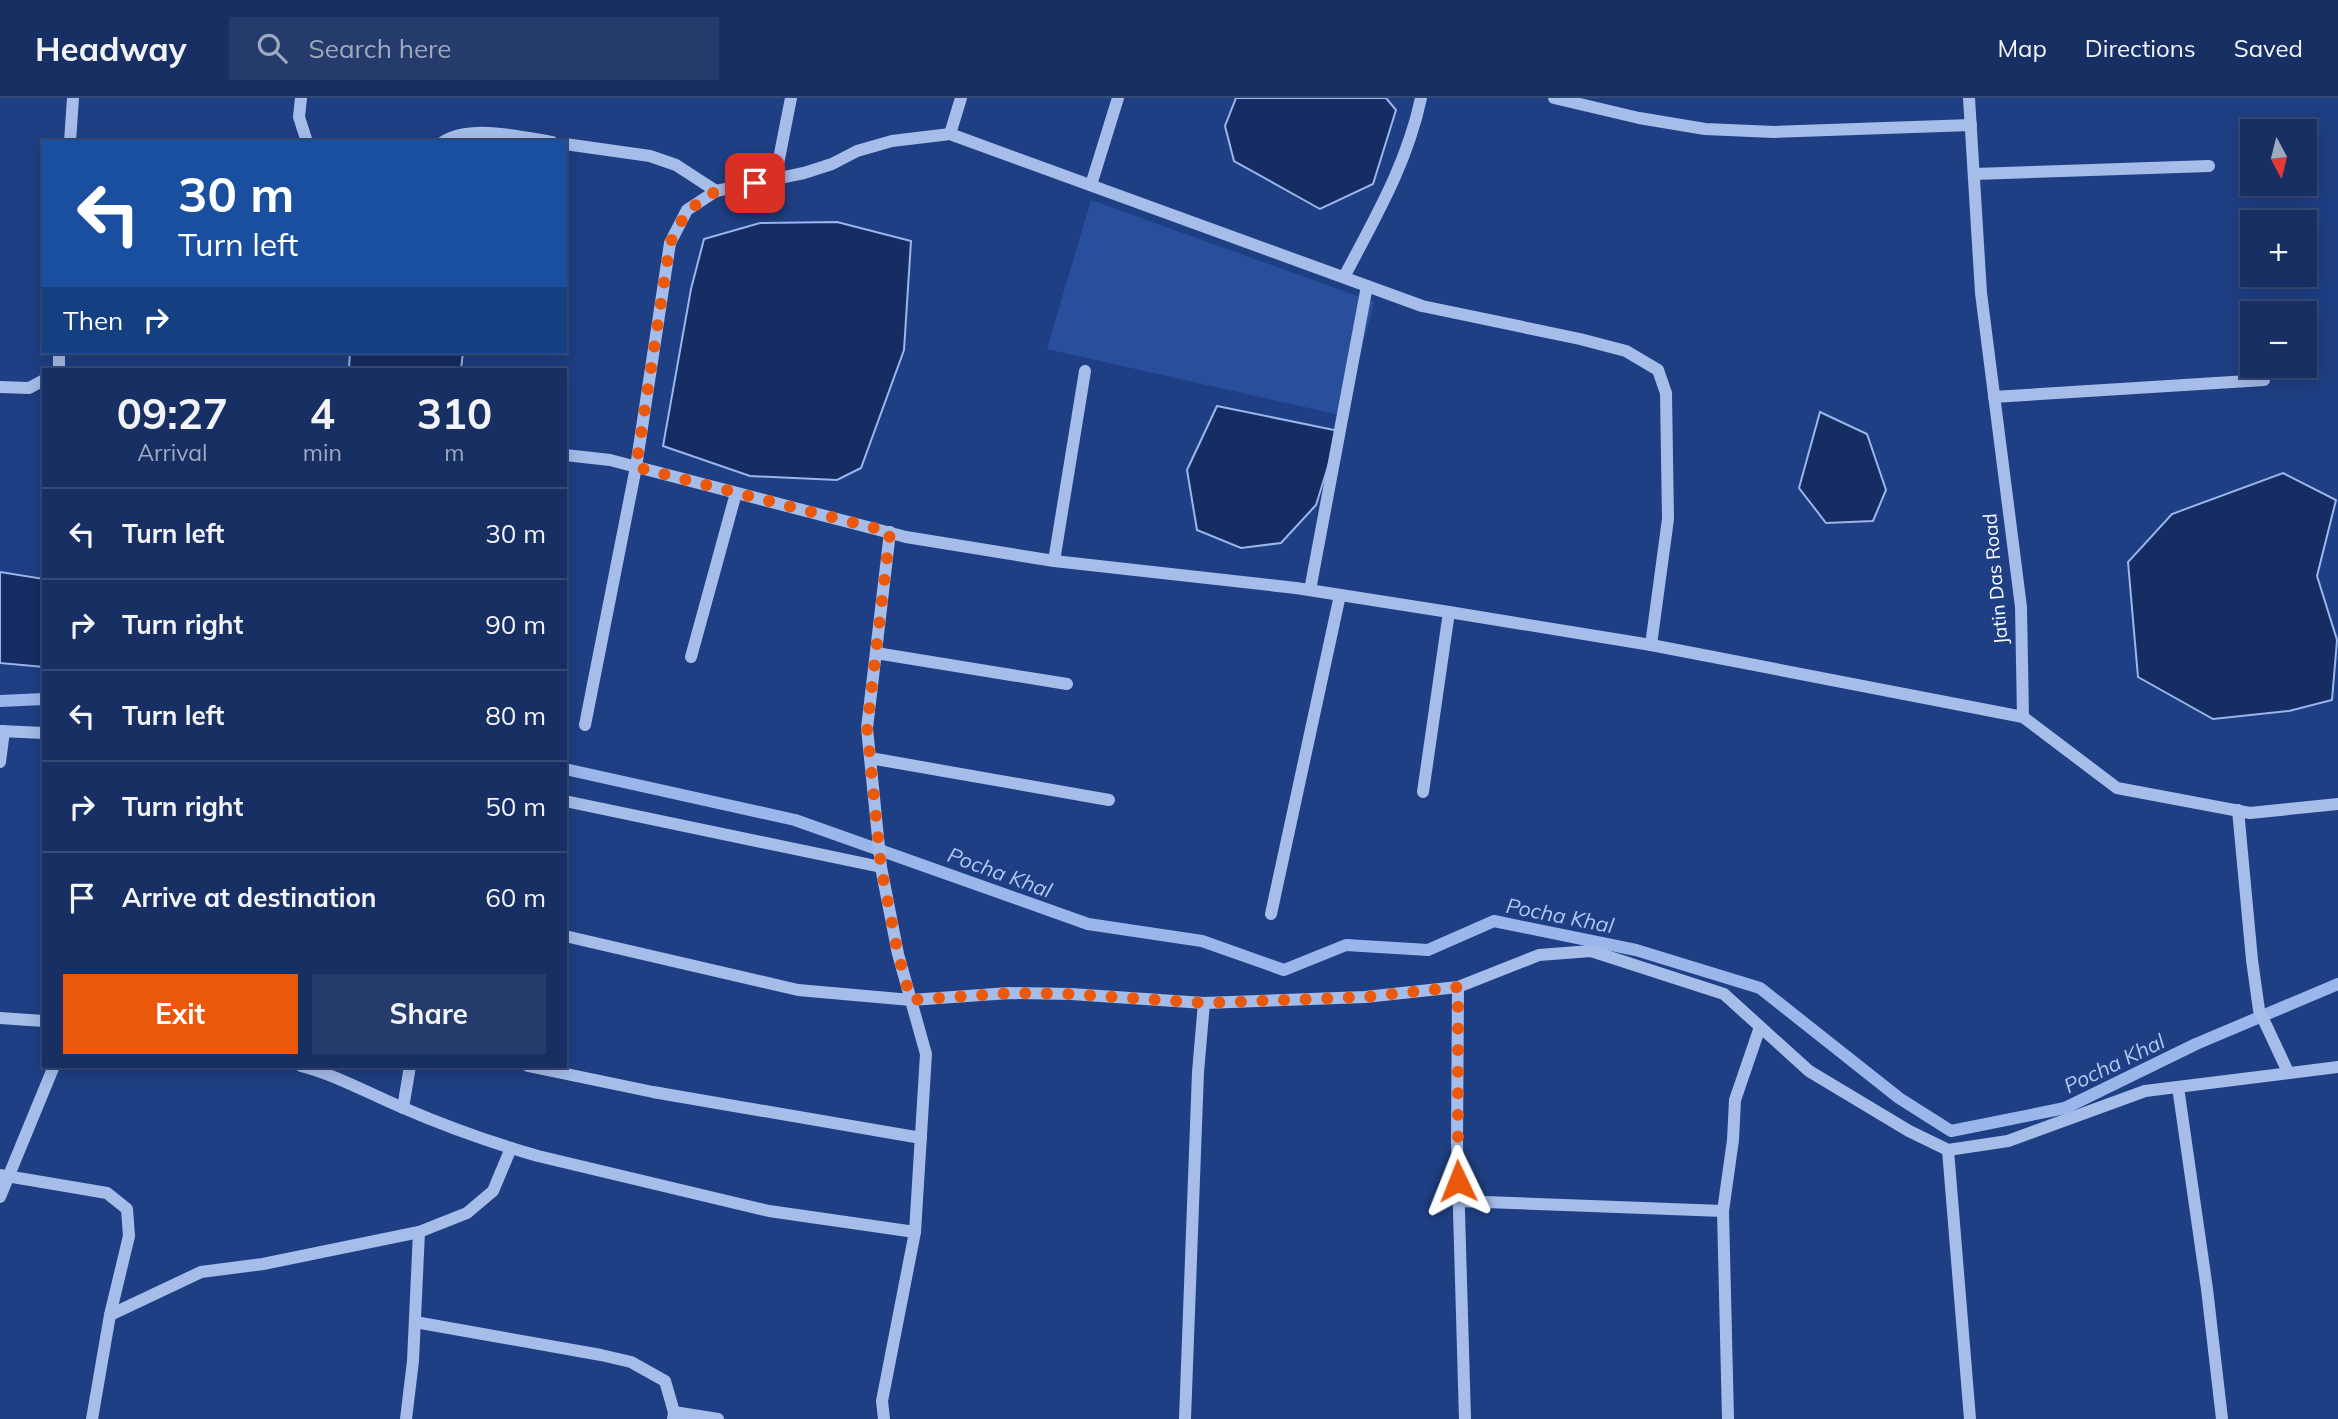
<!DOCTYPE html>
<meta charset="utf-8">
<style>
:root{--surface:#172f63;--page:#243b6c;--text:#f1f3f6;--muted:#9ea9be;--line:#364a78;--accent:#ea580c}
body{margin:0;font-family:Mulish,sans-serif;background:var(--page);color:var(--text);height:100vh;display:flex;flex-direction:column;font-size:26px;white-space:nowrap}
*{box-sizing:border-box;margin:0}
p{font-size:23px;color:var(--muted)}
.icon{flex:none;width:38px;height:38px;fill:none;stroke:currentColor;stroke-width:2;stroke-linecap:round;stroke-linejoin:round}
.map{position:relative;flex:1;overflow:hidden}
.panel{position:absolute;left:42px;top:270px;width:525px;height:700px;display:flex;flex-direction:column;background:var(--surface);border-radius:0px;box-shadow:0 4px 18px #0003,0 0 0 2px var(--line)}
.panel>*{flex:none}
.guide{position:absolute;left:42px;top:42px;width:525px;height:214px;border-radius:0px;box-shadow:0 4px 18px #0003,0 0 0 2px var(--line);background:#1a4fa0;color:#fff;overflow:hidden}
.needle{width:46px;rotate:173deg}
.controls{position:absolute;left:2240px;top:21px;display:grid;gap:14px}
.controls a{display:grid;place-items:center;width:77px;height:77px;border-radius:0px;background:var(--surface);box-shadow:0 4px 18px #0003,0 0 0 2px var(--line);font-size:35px}
.pin{position:absolute;display:grid;place-items:center;width:60px;height:60px;color:#fff;margin:-30px;border-radius:14px;box-shadow:0 4px 10px #0006}
.me{position:absolute;width:77px;margin:-38px;rotate:358deg;stroke-linejoin:round;filter:drop-shadow(0 0 5px #0008)}
.turn{display:flex;align-items:center;gap:24px;height:147px;padding:0 21px;font-size:32px}
.turn .icon{width:91px;height:91px;stroke-width:2.5}
.turn b{display:block;font-size:49px;line-height:60px}
.then{display:flex;align-items:center;height:66px;padding:0 21px;background:#0003;gap:14px;font-size:26px}
.eta{display:flex;justify-content:space-evenly;align-items:center;height:119px;text-align:center}
.eta b{font-size:42px;font-weight:700;line-height:49px}
.action{display:flex;gap:14px;margin-top:auto;padding:14px 21px}
.action a{flex:1;height:80px;border-radius:0px;background:var(--accent);color:#fff;font-size:28px;font-weight:700;line-height:80px;text-align:center}
.action a+a{background:var(--page);color:var(--text)}
ul{padding:0;list-style:none}
li{display:flex;align-items:center;gap:21px;height:91px;padding:0 21px;border-top:2px solid var(--line)}
li div{flex:1}
li b{display:block;font-size:26px}
li em{font-style:normal}
header{display:flex;align-items:center;gap:42px;box-sizing:border-box;height:98px;padding:0 35px;background:var(--surface);border-bottom:2px solid var(--line)}
header strong{font-size:33px}
nav{display:flex;gap:38px;margin-inline-start:auto;font-size:24px}
.search{width:490px;height:63px;background:var(--page);display:flex;align-items:center;gap:18px;box-sizing:border-box;padding:0 24px;border-radius:0px;color:var(--muted);font-size:26px}
.map>svg:first-child{display:block}
.green{fill:#294f9c}
.water{fill:#152d63;stroke:#9ab6eb;stroke-width:2}
.lines{fill:none;stroke-linecap:round;stroke-linejoin:round}
.stream{stroke:#9ab6eb;stroke-width:12}
.minor{stroke:#a6bde9;stroke-width:12}
.route{stroke:#ea580c;stroke-width:12;stroke-dasharray:0 21.6}
.labels{text-anchor:middle;dominant-baseline:central;stroke-width:7;stroke-linejoin:round;paint-order:stroke}
.street-label{font-size:19px;fill:#fff;stroke:#1f3f84}
.water-label{font-size:21px;font-style:italic;fill:#b2c7f1;stroke:#1f3f84}
</style>
<header>
<strong>Headway</strong>
<div class="search"><svg class="icon" aria-label="search" viewBox="0 0 24 24"><circle cx="10" cy="10" r="6"/><path d="M15 15l6 6"/></svg>Search here</div>
<nav><a>Map</a><a>Directions</a><a>Saved</a></nav>
</header>
<div class="map">
<svg width="2338" height="1321" viewBox="0 0 2338 1321">
<rect width="100%" height="100%" fill="#1f3f84"/>
<path class="green" d="M 1091,102 L 1374,204 L 1344,318 L 1047,251 Z"/>
<g class="water">
<path d="M 1236,0 L 1386,0 L 1396,12 L 1373,86 L 1320,111 L 1234,63 L 1225,28 Z"/>
<path d="M 837,124 L 911,143 L 904,252 L 861,370 L 837,382 L 750,378 L 663,348 L 691,191 L 704,141 L 760,125 Z"/>
<path d="M 350,254 L 463,254 L 461,271 L 349,271 Z"/>
<path d="M 1217,308 L 1339,333 L 1316,407 L 1281,445 L 1241,450 L 1197,432 L 1187,372 Z"/>
<path d="M 1820,314 L 1867,336 L 1886,392 L 1873,423 L 1826,425 L 1799,390 Z"/>
<path d="M 2283,375 L 2336,402 L 2317,478 L 2337,542 L 2332,602 L 2289,613 L 2213,621 L 2138,579 L 2128,464 L 2172,416 Z"/>
<path d="M 0,474 L 44,481 L 44,569 L 0,565 Z"/>
</g>
<g class="lines">
<g class="stream">
<path d="M 0,603 L 44,601"/>
<path d="M 565,671 L 795,722 L 1088,826 L 1202,843 L 1284,872 L 1346,847 L 1428,852 L 1494,823 L 1636,852 L 1760,890 L 1899,1000 L 1951,1033 L 2065,1010 L 2196,946 L 2338,886"/>
</g>
<g class="minor">
<path d="M 301,0 L 299,19 L 307,44"/>
<path d="M 1554,0 L 1639,20 L 1705,31 L 1774,34 L 1971,27"/>
<path d="M 1969,0 L 1981,195 L 2021,509 L 2023,619 L 2117,690 L 2250,715 L 2338,706"/>
<path d="M 950,36 L 961,0"/>
<path d="M 70,44 L 73,0"/>
<path d="M 443,44 C 470,26 522,39 552,44"/>
<path d="M 565,46 L 650,58 L 676,67 L 716,93"/>
<path d="M 1974,76 L 2209,68"/>
<path d="M 775,81 L 791,0"/>
<path d="M 1091,87 L 1118,0"/>
<path d="M 1344,179 C 1375,120 1407,66 1421,0"/>
<path d="M 59,271 L 59,254"/>
<path d="M 0,289 L 29,290 L 44,282"/>
<path d="M 1994,299 L 2264,282"/>
<path d="M 565,357 L 610,362 L 906,439 L 1054,463 L 1296,490 L 1449,514 L 1651,547 L 2023,619"/>
<path d="M 1054,463 L 1085,273"/>
<path d="M 1310,492 L 1367,188"/>
<path d="M 876,555 L 1067,586"/>
<path d="M 691,559 L 736,395"/>
<path d="M 585,627 L 636,369 L 670,145 L 687,112 L 716,93 L 804,75 L 832,66 L 857,53 L 892,43 L 950,36 L 1422,208 L 1580,241 L 1626,253 L 1658,272 L 1666,295 L 1668,421 L 1651,547"/>
<path d="M 0,633 L 44,635"/>
<path d="M 870,660 L 1109,702"/>
<path d="M 0,664 L 4,633"/>
<path d="M 1423,694 L 1449,514"/>
<path d="M 565,703 L 881,769"/>
<path d="M 2238,712 L 2252,862 L 2259,912 L 2288,974"/>
<path d="M 1271,816 L 1340,497"/>
<path d="M 565,838 L 798,892 L 911,902 L 1009,895 L 1071,896 L 1204,905 L 1365,899 L 1458,889 L 1539,857 L 1591,853 L 1724,896 L 1809,973 L 1909,1033 L 1948,1052 L 2008,1043 L 2145,993 L 2338,969"/>
<path d="M 1458,889 L 1457,1044 L 1465,1321"/>
<path d="M 0,920 L 44,923"/>
<path d="M 301,968 C 336,977 368,995 401,1009 C 445,1028 492,1045 538,1058 L 769,1113 L 915,1134"/>
<path d="M 528,968 L 653,994 L 921,1040"/>
<path d="M 2178,989 L 2207,1191 L 2222,1321"/>
<path d="M 403,1010 L 410,968"/>
<path d="M 1948,1052 L 1970,1321"/>
<path d="M 0,1077 L 107,1095 L 127,1111 L 129,1138 L 110,1217"/>
<path d="M 0,1099 L 54,968"/>
<path d="M 1458,1103 L 1723,1113"/>
<path d="M 415,1224 L 601,1257 L 631,1264 L 665,1283 L 674,1314"/>
<path d="M 92,1321 L 110,1217 L 201,1174 L 263,1166 L 419,1134 L 467,1115 L 493,1093 L 511,1050"/>
<path d="M 406,1321 L 413,1263 L 419,1134"/>
<path d="M 673,1321 L 674,1314 L 718,1321"/>
<path d="M 884,1321 L 882,1303 L 915,1134 L 926,956 L 898,856 L 881,769 L 867,630 L 890,434"/>
<path d="M 1185,1321 L 1198,974 L 1204,905"/>
<path d="M 1728,1321 L 1723,1113 L 1733,1042 L 1735,1002 L 1760,929"/>
</g>
</g>
<g class="lines">
<path class="route" d="M 755,85 L 716,93 L 687,113 L 670,145 L 636,369 L 890,434 L 867,630 L 881,769 L 898,856 L 911,902 L 1009,895 L 1071,896 L 1204,905 L 1365,899 L 1458,889 L 1458,1083"/>
</g>
<g class="labels">
<g class="street-label">
<text transform="translate(1995 481) rotate(-95)">Jatin Das Road</text>
</g>
<g class="water-label">
<text transform="translate(1000 774) rotate(20)">Pocha Khal</text>
<text transform="translate(1560 817) rotate(11)">Pocha Khal</text>
<text transform="translate(2114 965) rotate(-26)">Pocha Khal</text>
</g>
</g>
</svg>
<div class="controls">
<a><svg class="needle" viewBox="-14 -14 28 28"><path d="M0-13l5 13h-10z" fill="#e53935"/><path d="M0 13l5-13h-10z" fill="#9ea9be"/></svg></a>
<a>+</a>
<a>−</a>
</div>
<div class="pin" style="left:755px;top:85px;background:#d93025"><svg class="icon" aria-label="arrive" viewBox="0 0 24 24"><path d="M6 21V4h12l-3 4 3 4H6"/></svg></div>
<svg class="me" style="left:1458px;top:1083px" viewBox="-20 -20 40 40"><path d="M0-17L14 15 0 8-14 15z" fill="#ea580c" stroke="#fff" stroke-width="4"/></svg>
<div class="guide">
<div class="turn"><svg class="icon" aria-label="left" viewBox="0 0 24 24"><path d="M17 20v-9H6M10 6l-5 5 5 5"/></svg><div><b>30 m</b>Turn left</div></div>
<div class="then">Then<svg class="icon" aria-label="right" viewBox="0 0 24 24"><path d="M7 20v-9h11M14 6l5 5-5 5"/></svg></div>
</div>
<section class="panel">
<div class="eta">
<div><b>09:27</b><p>Arrival</p></div>
<div><b>4</b><p>min</p></div>
<div><b>310</b><p>m</p></div>
</div>
<ul>
<li><svg class="icon" aria-label="left" viewBox="0 0 24 24"><path d="M17 20v-9H6M10 6l-5 5 5 5"/></svg><div><b>Turn left</b></div><em>30 m</em></li>
<li><svg class="icon" aria-label="right" viewBox="0 0 24 24"><path d="M7 20v-9h11M14 6l5 5-5 5"/></svg><div><b>Turn right</b></div><em>90 m</em></li>
<li><svg class="icon" aria-label="left" viewBox="0 0 24 24"><path d="M17 20v-9H6M10 6l-5 5 5 5"/></svg><div><b>Turn left</b></div><em>80 m</em></li>
<li><svg class="icon" aria-label="right" viewBox="0 0 24 24"><path d="M7 20v-9h11M14 6l5 5-5 5"/></svg><div><b>Turn right</b></div><em>50 m</em></li>
<li><svg class="icon" aria-label="arrive" viewBox="0 0 24 24"><path d="M6 21V4h12l-3 4 3 4H6"/></svg><div><b>Arrive at destination</b></div><em>60 m</em></li>
</ul>
<div class="action"><a>Exit</a><a>Share</a></div>
</section>
</div>
